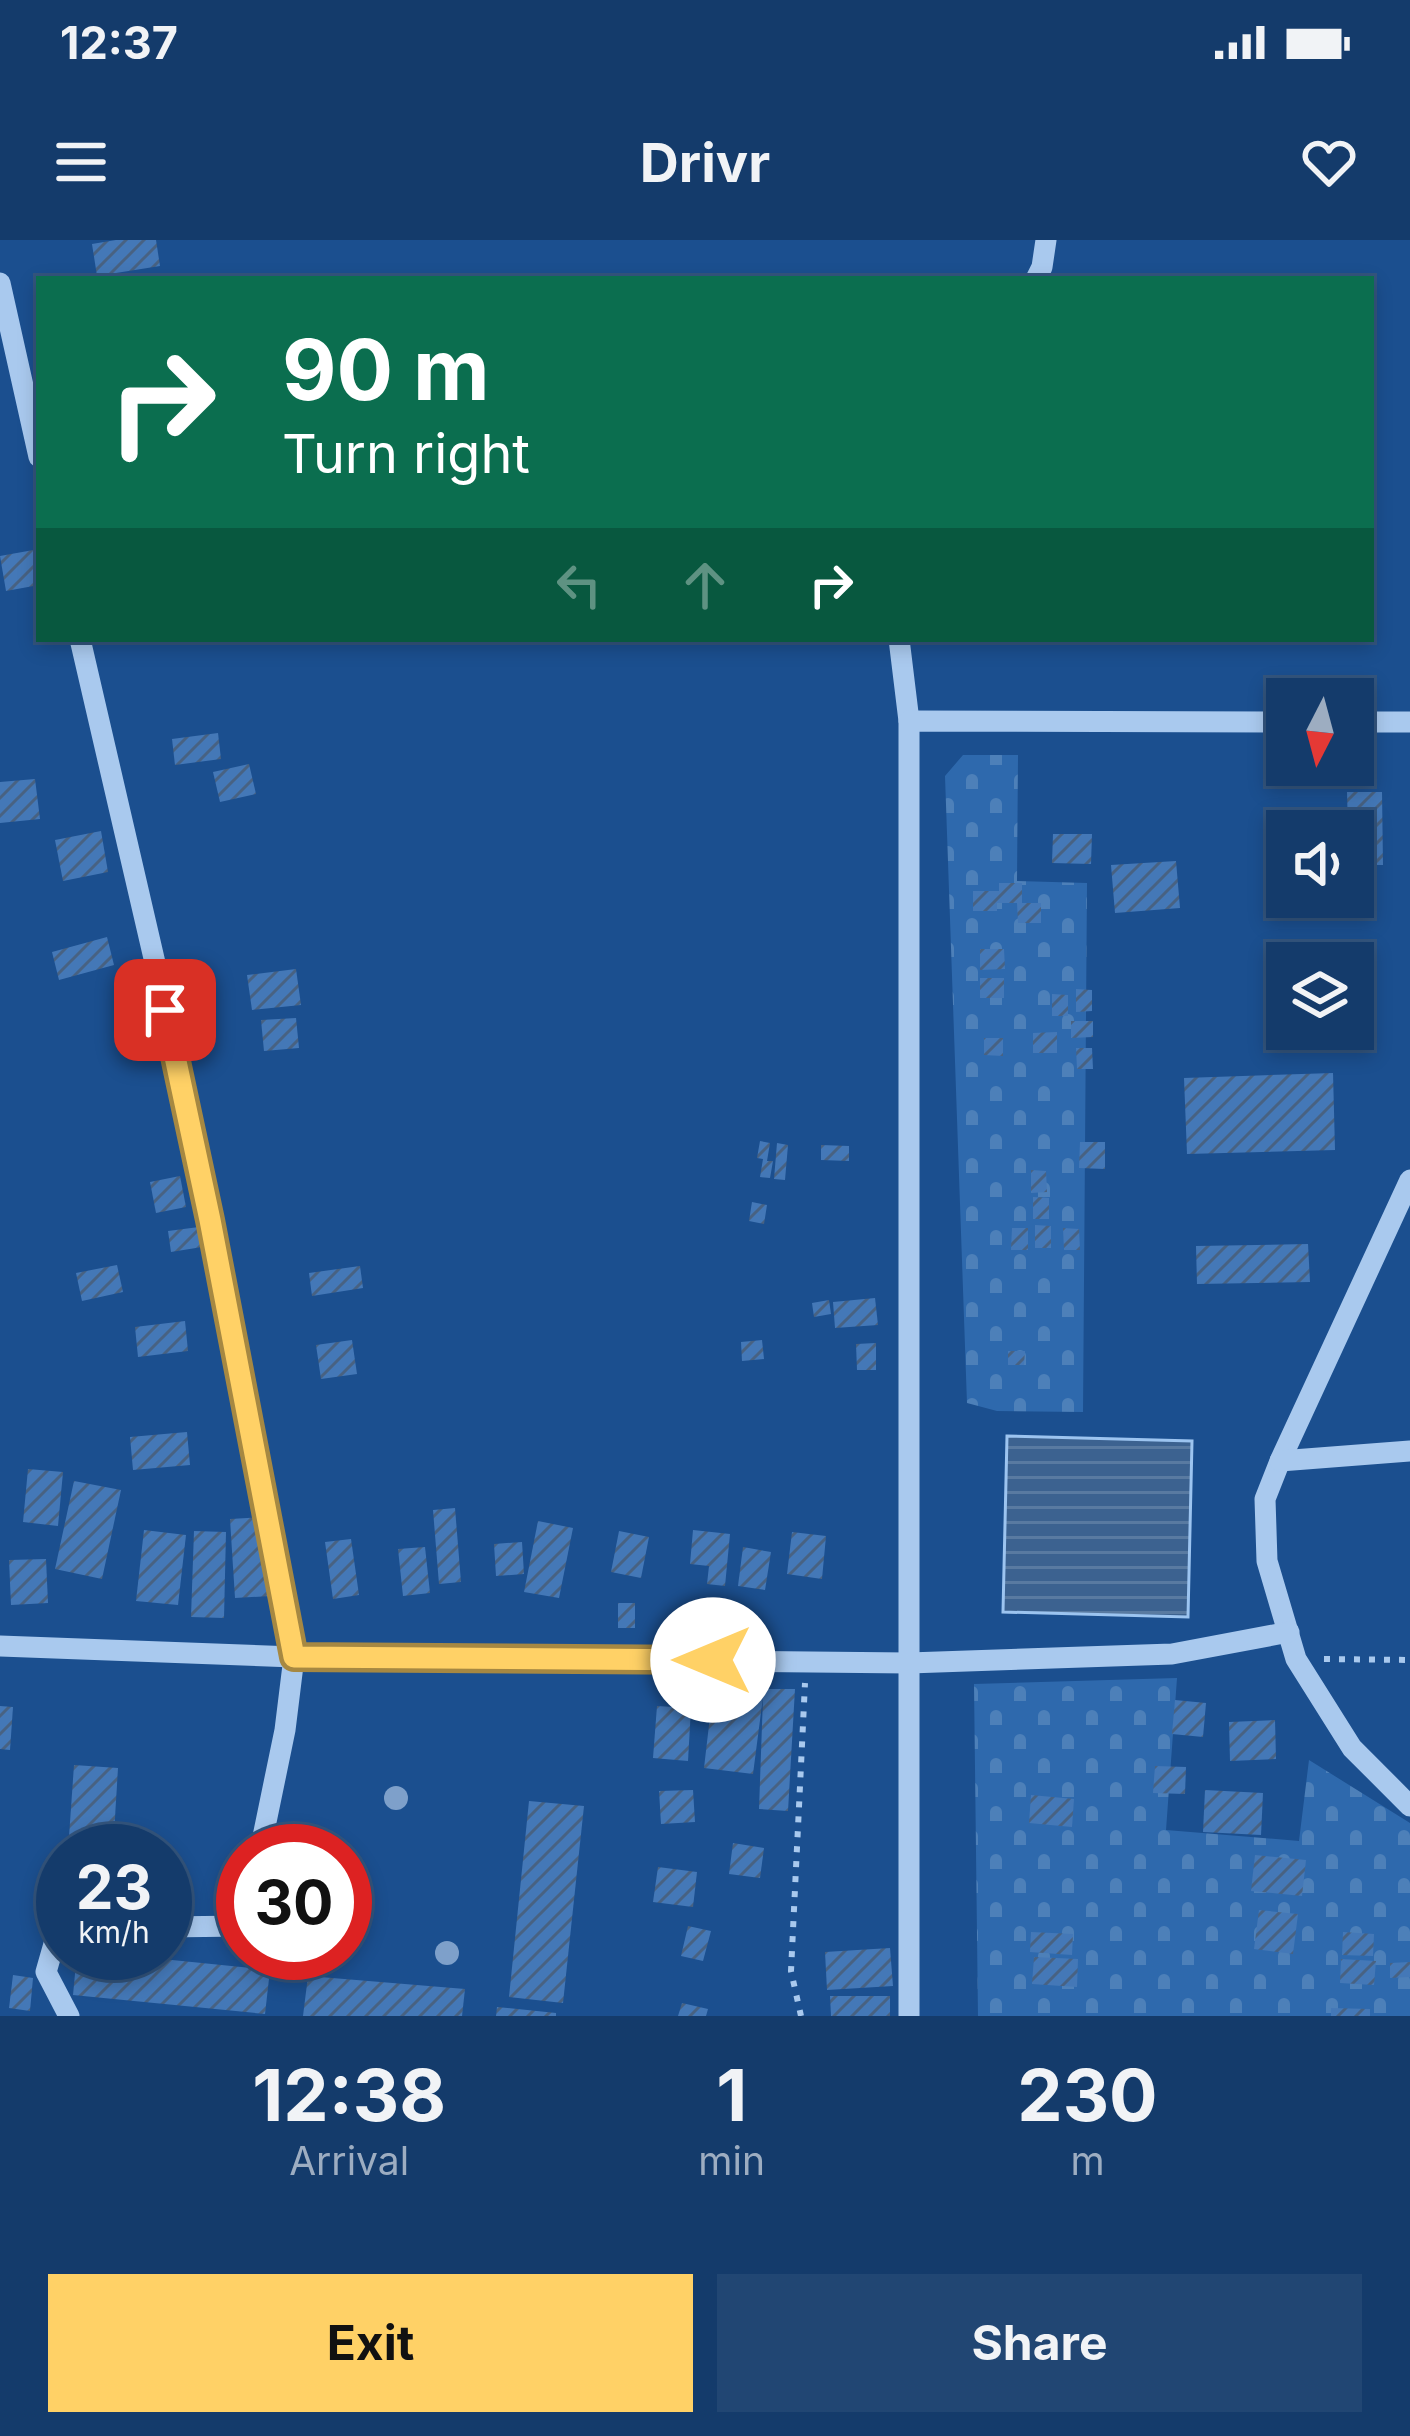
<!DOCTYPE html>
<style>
:root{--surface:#143b6b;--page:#214673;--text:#f1f3f6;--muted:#9dadc1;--line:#33557e;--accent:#ffd166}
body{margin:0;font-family:Inter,sans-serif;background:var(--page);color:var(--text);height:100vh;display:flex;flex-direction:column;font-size:45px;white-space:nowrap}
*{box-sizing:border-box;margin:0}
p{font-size:39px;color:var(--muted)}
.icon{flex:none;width:66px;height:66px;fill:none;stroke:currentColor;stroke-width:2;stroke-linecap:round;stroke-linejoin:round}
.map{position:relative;height:1776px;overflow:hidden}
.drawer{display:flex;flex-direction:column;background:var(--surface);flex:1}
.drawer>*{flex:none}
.hud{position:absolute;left:36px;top:36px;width:1338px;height:366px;border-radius:0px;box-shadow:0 6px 18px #0003,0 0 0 3px var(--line);background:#0b6e4f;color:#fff;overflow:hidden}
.needle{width:78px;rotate:186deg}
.controls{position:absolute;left:1266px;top:438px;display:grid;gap:24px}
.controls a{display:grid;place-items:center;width:108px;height:108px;border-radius:0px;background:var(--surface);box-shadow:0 6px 18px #0003,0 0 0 3px var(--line);font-size:60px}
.speed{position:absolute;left:36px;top:1584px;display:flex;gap:24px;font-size:60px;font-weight:700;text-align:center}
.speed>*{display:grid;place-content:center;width:156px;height:156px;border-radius:50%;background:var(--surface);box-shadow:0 6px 18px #0003,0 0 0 3px var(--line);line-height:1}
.speed small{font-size:30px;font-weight:400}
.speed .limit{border:18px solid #d22;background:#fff;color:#111}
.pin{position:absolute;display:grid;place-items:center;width:102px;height:102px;color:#fff;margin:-51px;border-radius:24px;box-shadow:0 6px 18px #0006}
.me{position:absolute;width:132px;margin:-66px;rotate:270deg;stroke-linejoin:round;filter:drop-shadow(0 0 9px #0008)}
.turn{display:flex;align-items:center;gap:42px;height:252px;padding:0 48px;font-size:54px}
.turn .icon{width:156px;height:156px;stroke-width:2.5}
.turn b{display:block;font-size:84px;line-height:102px}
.lanes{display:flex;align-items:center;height:114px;padding:0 48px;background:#0003;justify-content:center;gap:60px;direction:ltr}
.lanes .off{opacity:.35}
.eta{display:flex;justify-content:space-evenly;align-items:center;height:204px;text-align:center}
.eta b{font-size:72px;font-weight:700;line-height:84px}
.action{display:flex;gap:24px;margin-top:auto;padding:24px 48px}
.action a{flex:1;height:138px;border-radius:0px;background:var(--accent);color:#111;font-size:48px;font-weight:700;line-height:138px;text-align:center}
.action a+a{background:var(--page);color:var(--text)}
.status{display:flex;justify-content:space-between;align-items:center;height:84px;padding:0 60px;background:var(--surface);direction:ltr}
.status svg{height:33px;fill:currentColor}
header{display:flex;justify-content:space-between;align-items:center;height:156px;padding:0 48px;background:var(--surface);font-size:54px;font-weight:700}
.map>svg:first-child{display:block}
.cemetery{fill:url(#cemetery-stones)}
.water{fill:url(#water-rules);stroke:#9cc4f0;stroke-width:3}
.building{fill:url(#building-hatch)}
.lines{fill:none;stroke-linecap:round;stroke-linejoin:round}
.path{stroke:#a9c9ee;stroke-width:6;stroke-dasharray:6 9;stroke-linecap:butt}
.minor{stroke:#a9c9ee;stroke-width:21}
.tree{fill:#7ea0ca}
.route-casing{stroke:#a68842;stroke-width:30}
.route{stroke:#ffd166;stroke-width:21}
</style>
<div class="status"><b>12:37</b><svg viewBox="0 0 49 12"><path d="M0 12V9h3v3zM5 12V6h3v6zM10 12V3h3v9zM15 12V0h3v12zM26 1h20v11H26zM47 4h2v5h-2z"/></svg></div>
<header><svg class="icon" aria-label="menu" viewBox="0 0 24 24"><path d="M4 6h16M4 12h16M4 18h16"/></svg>Drivr<svg class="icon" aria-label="heart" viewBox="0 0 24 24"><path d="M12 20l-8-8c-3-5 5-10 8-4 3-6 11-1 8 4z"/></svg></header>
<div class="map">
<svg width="1410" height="1776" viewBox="0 0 1410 1776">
<defs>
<pattern id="cemetery-stones" width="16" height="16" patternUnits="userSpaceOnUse" patternTransform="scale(3)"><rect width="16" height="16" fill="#2e69ad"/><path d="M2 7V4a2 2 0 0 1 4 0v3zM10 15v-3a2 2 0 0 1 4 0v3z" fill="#4d80b9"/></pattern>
<pattern id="water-rules" width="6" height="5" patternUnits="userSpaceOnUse" patternTransform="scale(3)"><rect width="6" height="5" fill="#3c6290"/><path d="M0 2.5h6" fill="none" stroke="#597aa1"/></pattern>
<pattern id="building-hatch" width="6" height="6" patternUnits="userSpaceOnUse" patternTransform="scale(3)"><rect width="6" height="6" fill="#4478b7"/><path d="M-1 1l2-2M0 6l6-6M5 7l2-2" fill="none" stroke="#486282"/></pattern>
</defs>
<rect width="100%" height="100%" fill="#1b4f8f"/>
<g class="cemetery">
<path d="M 963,515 L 1018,515 L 1017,641 L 1087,643 L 1083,1172 L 997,1171 L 967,1163 L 945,536 Z"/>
<path d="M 1177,1438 L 1166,1590 L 1299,1601 L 1309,1520 L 1410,1583 L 1410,1776 L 978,1776 L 974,1444 Z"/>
</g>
<path class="water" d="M 1007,1196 L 1192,1201 L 1188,1377 L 1003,1372 Z"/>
<g class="building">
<path d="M 116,0 L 156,0 L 160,26 L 97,36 L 92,4 Z"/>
<path d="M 39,309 L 39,345 L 6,351 L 0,316 Z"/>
<path d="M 218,493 L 221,519 L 175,525 L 172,499 Z"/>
<path d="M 249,524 L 256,554 L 220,562 L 213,532 Z"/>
<path d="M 35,539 L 40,579 L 0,583 L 0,542 Z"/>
<path d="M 1347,552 L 1382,552 L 1383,625 L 1353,625 L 1353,591 L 1348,591 Z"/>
<path d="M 101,591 L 108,632 L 63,641 L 55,600 Z"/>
<path d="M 1053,594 L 1092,594 L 1091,624 L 1052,623 Z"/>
<path d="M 1176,621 L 1180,668 L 1115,673 L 1111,625 Z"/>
<path d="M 999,643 L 1022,643 L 1022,663 L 1041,663 L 1041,683 L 1018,683 L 1017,663 L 997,663 L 997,671 L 973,671 L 973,651 L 999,651 Z"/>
<path d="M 107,697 L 114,725 L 59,740 L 52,712 Z"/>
<path d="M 980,709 L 1004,709 L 1005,729 L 980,730 Z"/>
<path d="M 296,729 L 301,765 L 252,770 L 247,735 Z"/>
<rect x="980" y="738" width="24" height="20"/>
<path d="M 1076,749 L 1092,750 L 1092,771 L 1076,772 Z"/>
<path d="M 1052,754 L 1068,755 L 1068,776 L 1052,776 Z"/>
<path d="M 296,778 L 299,808 L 264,811 L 261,780 Z"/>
<path d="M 1071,781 L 1093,781 L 1093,797 L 1071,798 Z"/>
<path d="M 1057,792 L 1057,813 L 1033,813 L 1033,793 Z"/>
<path d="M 984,798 L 1003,798 L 1003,816 L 984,815 Z"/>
<path d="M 1076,808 L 1092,808 L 1093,829 L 1077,829 Z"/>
<path d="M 1333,833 L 1335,910 L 1187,914 L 1184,838 Z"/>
<path d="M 760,901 L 770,903 L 767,921 L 773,921 L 770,938 L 760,937 L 763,919 L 757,918 Z"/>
<path d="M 1080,902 L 1105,902 L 1105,929 L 1079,928 Z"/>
<path d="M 777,903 L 788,905 L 785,940 L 774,939 Z"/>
<path d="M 821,905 L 849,906 L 849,921 L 821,920 Z"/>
<path d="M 1031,930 L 1046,931 L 1047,952 L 1031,953 Z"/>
<path d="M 180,936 L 186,967 L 156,973 L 150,942 Z"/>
<path d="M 1033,957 L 1049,958 L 1049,979 L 1033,979 Z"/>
<path d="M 752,962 L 767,965 L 764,984 L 749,981 Z"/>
<path d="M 1035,985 L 1051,986 L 1051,1008 L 1035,1008 Z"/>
<path d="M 199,987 L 202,1007 L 171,1012 L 168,991 Z"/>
<path d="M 1012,988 L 1028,988 L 1028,1010 L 1011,1010 Z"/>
<path d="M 1063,988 L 1079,989 L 1080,1010 L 1064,1010 Z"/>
<path d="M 1308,1004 L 1310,1042 L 1197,1044 L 1196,1006 Z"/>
<path d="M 117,1025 L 123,1052 L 82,1061 L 76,1033 Z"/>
<path d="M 360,1026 L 363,1048 L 312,1056 L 309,1033 Z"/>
<path d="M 875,1058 L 878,1085 L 835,1088 L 833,1062 Z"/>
<path d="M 829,1060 L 831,1074 L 814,1077 L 812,1063 Z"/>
<path d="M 185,1081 L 188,1111 L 138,1117 L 135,1087 Z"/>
<path d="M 352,1100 L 357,1134 L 321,1139 L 316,1105 Z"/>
<path d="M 762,1100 L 764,1119 L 742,1121 L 741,1102 Z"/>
<path d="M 876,1103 L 876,1130 L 857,1130 L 856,1104 Z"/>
<path d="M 1008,1111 L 1025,1111 L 1024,1125 L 1008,1125 Z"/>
<path d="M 187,1192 L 190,1225 L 133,1230 L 130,1197 Z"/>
<path d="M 28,1229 L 63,1232 L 58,1286 L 23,1282 Z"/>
<path d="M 74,1241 L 121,1250 L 102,1339 L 55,1329 Z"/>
<path d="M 455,1268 L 461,1342 L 439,1344 L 433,1270 Z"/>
<path d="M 266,1277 L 271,1356 L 235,1358 L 230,1279 Z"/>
<path d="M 538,1281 L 573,1288 L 559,1358 L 524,1352 Z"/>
<path d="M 144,1290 L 186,1295 L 178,1365 L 136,1361 Z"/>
<path d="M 693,1290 L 730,1294 L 725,1346 L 707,1344 L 709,1326 L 690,1324 Z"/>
<path d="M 194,1291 L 226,1292 L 224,1378 L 191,1377 Z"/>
<path d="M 619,1291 L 649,1297 L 641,1338 L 611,1332 Z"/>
<path d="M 792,1292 L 826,1296 L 822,1339 L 787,1334 Z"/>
<path d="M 351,1299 L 359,1355 L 333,1359 L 325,1302 Z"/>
<path d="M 522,1302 L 524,1334 L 496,1336 L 494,1304 Z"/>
<path d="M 425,1307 L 430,1353 L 403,1356 L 398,1309 Z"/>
<path d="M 743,1307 L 771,1312 L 765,1350 L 738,1346 Z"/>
<path d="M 46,1319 L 48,1363 L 11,1365 L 9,1320 Z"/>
<rect x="618" y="1363" width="17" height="25"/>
<path d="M 705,1377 L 721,1380 L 718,1398 L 702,1395 Z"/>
<path d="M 714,1442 L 763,1449 L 795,1449 L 788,1571 L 759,1569 L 763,1457 L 753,1534 L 704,1528 Z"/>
<path d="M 1175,1460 L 1206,1463 L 1203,1497 L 1172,1494 Z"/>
<path d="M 0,1466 L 13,1467 L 10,1510 L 0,1509 Z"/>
<path d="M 657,1466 L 691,1468 L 688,1521 L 653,1518 Z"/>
<path d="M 1275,1480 L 1276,1519 L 1230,1521 L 1229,1482 Z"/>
<path d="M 74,1525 L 118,1528 L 113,1611 L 68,1611 Z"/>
<path d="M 1155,1526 L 1186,1527 L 1185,1554 L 1153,1553 Z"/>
<path d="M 693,1550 L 695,1582 L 661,1584 L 659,1551 Z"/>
<path d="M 1205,1550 L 1263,1553 L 1261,1595 L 1203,1592 Z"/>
<path d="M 1031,1555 L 1074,1559 L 1072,1587 L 1029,1583 Z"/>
<path d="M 529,1561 L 584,1566 L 563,1763 L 509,1757 Z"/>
<path d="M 733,1603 L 764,1608 L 760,1638 L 729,1634 Z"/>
<path d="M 1255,1615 L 1306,1620 L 1302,1656 L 1251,1651 Z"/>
<path d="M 658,1627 L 697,1632 L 693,1667 L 653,1662 Z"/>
<path d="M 1259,1670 L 1298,1674 L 1293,1714 L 1254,1709 Z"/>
<path d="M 688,1686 L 711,1691 L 703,1721 L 681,1716 Z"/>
<path d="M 1031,1692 L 1073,1694 L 1072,1715 L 1030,1712 Z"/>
<path d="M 1343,1692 L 1374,1694 L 1373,1716 L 1342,1715 Z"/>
<path d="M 890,1708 L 893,1746 L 827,1750 L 825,1712 Z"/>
<path d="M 77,1713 L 103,1713 L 270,1730 L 265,1774 L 73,1755 Z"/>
<path d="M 1034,1717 L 1078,1719 L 1077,1747 L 1032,1744 Z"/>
<path d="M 1341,1719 L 1376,1721 L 1374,1745 L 1340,1743 Z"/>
<path d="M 1410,1722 L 1410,1737 L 1390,1738 L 1390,1723 Z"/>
<path d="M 13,1735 L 33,1738 L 30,1771 L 9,1768 Z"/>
<path d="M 308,1736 L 465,1749 L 462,1776 L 303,1776 Z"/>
<path d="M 830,1756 L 890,1756 L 890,1776 L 831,1776 Z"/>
<path d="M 682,1763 L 708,1769 L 706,1776 L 678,1776 Z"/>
<path d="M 497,1767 L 556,1773 L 556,1776 L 496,1776 Z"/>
<path d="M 1331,1768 L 1370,1769 L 1370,1776 L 1331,1776 Z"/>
</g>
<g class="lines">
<g class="path">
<path d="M 1324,1419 L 1410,1420"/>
<path d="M 801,1776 L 791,1731 L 805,1443"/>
</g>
<g class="minor">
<path d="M 1036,39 L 1042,27 L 1046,0"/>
<path d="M 0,43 L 39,217"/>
<path d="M 80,399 L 156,727 L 210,980 L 294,1417 L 285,1490 L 260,1611"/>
<path d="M 899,399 L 909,481"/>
<path d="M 1353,482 L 1410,482"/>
<path d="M 1410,940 L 1280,1221 L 1265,1259 L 1267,1321 L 1296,1419 L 1352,1508 L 1410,1566"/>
<path d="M 1280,1221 L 1410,1211"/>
<path d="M 0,1406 L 294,1417 L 909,1423 L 1172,1414 L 1289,1392"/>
<path d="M 165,1687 L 243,1686"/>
<path d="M 63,1702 L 54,1704 L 46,1732 L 69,1776"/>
<path d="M 909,1776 L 909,481 L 1287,482"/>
</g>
</g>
<g class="tree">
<circle cx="396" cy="1558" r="12"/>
<circle cx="227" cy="1672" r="12"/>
<circle cx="447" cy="1713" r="12"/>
</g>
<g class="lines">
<g class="route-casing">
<path id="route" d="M 165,770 L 210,980 L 294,1417 L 713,1420"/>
</g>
<use href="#route" class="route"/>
</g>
</svg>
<div class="controls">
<a><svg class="needle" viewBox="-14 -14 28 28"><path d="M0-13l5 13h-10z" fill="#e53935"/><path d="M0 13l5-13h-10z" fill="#9dadc1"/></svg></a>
<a><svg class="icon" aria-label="sound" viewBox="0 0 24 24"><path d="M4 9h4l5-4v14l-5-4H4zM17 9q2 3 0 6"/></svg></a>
<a><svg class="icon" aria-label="layers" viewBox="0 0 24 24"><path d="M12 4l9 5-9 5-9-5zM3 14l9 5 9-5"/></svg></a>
</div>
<div class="speed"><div>23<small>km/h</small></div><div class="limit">30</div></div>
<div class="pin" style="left:165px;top:770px;background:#d93025"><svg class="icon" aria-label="arrive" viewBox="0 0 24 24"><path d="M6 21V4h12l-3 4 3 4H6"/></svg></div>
<svg class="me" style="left:713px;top:1420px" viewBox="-20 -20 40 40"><circle r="19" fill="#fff"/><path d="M0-13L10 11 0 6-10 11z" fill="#ffd166"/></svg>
<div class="hud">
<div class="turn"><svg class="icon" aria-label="right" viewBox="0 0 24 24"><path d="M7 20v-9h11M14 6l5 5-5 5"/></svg><div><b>90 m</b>Turn right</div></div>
<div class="lanes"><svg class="icon off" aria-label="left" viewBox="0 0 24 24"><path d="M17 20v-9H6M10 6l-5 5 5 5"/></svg><svg class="icon off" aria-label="ahead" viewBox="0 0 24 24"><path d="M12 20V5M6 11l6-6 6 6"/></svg><svg class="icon" aria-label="right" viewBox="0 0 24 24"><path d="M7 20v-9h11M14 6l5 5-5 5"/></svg></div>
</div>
</div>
<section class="drawer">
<div class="eta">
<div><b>12:38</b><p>Arrival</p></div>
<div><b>1</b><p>min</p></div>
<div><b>230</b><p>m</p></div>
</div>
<div class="action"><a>Exit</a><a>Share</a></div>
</section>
